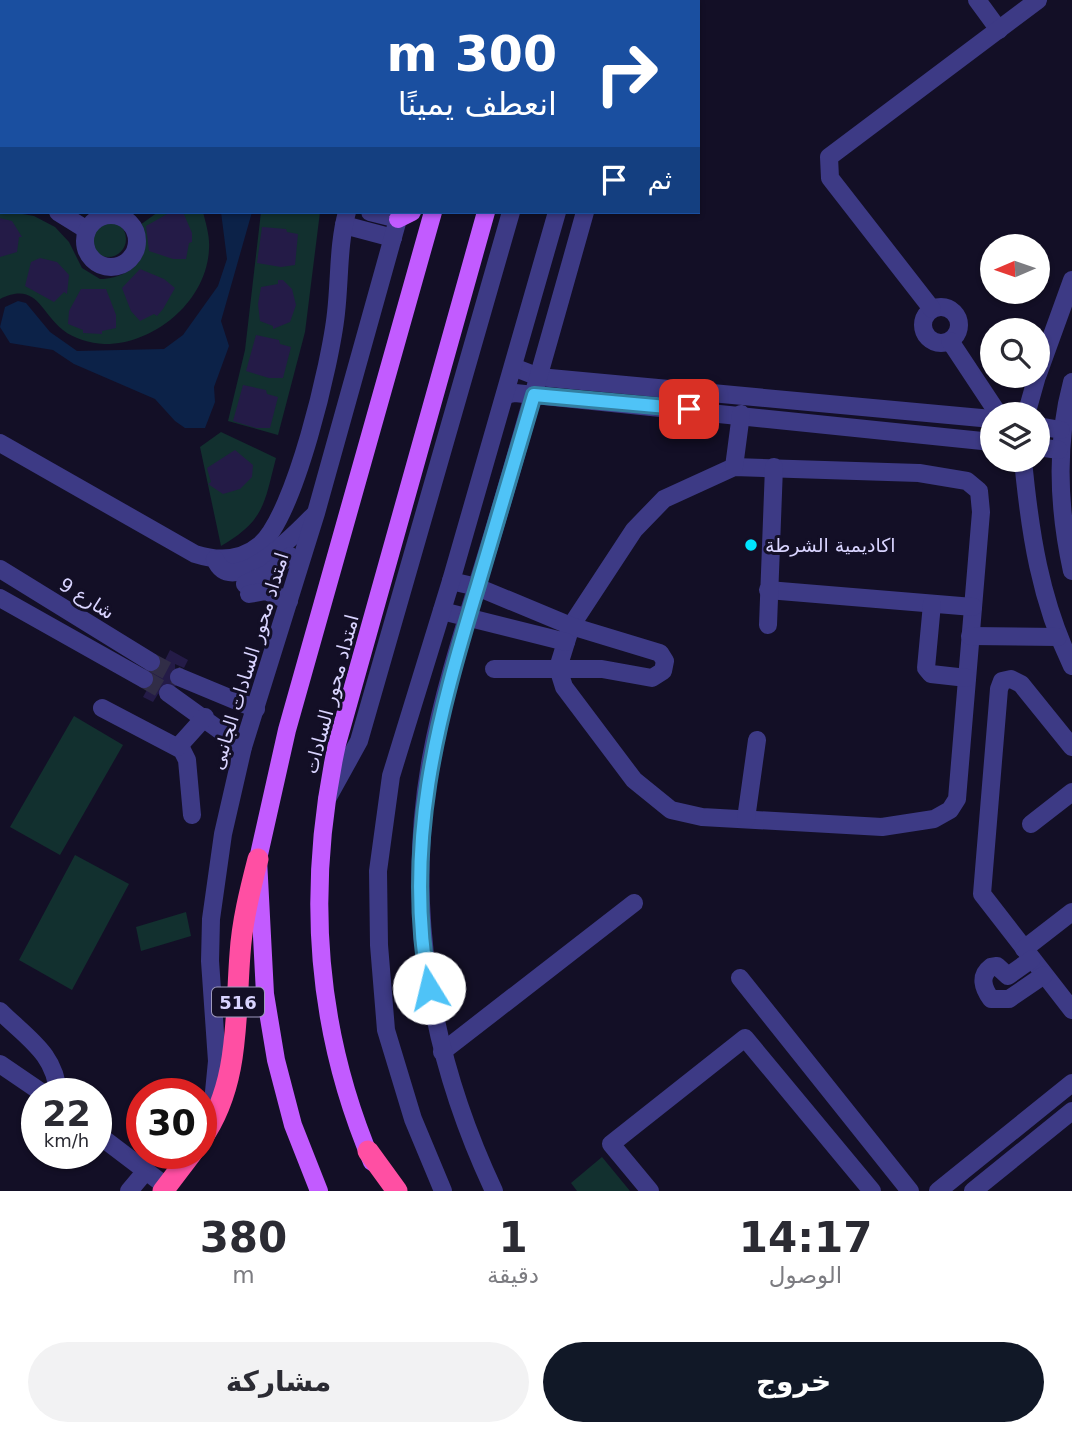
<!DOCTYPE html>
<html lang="ar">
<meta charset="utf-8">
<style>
:root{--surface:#fff;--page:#f2f2f3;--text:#2b2b33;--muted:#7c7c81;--accent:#111827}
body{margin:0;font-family:"DejaVu Sans","Noto Sans Arabic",sans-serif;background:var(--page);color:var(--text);direction:rtl;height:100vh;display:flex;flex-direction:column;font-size:26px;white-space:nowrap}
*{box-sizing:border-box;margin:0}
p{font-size:23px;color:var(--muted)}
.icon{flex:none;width:38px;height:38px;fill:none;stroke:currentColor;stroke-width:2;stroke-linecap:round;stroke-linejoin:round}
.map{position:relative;height:1191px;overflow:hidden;direction:ltr}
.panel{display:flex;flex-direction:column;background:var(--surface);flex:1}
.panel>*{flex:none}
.banner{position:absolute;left:0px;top:0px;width:700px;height:214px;box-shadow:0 2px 5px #0004;direction:rtl;background:#1a4fa0;color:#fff;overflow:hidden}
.needle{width:46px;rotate:268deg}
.fabs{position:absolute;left:980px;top:234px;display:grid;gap:14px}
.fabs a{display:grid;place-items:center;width:70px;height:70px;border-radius:50%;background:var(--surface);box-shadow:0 2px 5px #0004;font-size:35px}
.speed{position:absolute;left:21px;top:1078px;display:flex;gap:14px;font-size:35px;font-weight:700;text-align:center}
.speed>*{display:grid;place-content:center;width:91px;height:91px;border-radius:50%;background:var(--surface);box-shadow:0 2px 5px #0004;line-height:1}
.speed small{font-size:18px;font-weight:400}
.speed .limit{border:10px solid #d22;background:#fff;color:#111}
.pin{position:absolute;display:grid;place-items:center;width:60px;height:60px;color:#fff;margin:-30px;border-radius:14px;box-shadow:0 4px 10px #0006}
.me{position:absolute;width:77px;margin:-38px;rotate:351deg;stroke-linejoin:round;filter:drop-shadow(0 0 5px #0008)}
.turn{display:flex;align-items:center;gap:24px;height:147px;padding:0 28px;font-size:32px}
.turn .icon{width:91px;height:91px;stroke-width:2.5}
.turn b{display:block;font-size:49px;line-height:60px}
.then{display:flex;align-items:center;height:66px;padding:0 28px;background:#0003;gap:14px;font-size:26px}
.eta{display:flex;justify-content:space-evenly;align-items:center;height:119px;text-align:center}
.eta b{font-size:42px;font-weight:600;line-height:49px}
.cta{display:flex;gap:14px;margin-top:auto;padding:14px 28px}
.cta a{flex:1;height:80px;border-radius:42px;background:var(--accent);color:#fff;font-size:28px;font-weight:600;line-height:80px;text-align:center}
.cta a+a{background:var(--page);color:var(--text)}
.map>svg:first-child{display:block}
.green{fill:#12302f}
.water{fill:#0c2248}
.building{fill:#241b47}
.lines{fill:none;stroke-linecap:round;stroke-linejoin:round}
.minor-tunnel{stroke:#312d47;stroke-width:18;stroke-dasharray:18 9;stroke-linecap:butt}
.minor{stroke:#3d3a85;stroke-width:18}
.major{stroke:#c25bff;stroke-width:18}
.highway{stroke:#ff4fa3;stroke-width:21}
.route-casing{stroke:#337fa1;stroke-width:18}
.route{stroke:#4fc3f7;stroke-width:12}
.poi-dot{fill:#00e5ff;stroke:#130f26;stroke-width:2.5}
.labels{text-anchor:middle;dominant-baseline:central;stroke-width:6;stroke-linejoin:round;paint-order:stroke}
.shield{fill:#130f26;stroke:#9e99be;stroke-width:2}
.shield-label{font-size:18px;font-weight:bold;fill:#d9d4ff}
.poi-label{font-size:19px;fill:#d9d4ff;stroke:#130f26;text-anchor:start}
.street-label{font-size:19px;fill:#d9d4ff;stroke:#130f26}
</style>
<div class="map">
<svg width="1072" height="1191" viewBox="0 0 1072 1191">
<rect width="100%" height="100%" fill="#130f26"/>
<g class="green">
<path d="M 0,210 L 34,216 L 55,227 L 69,242 L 82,268 L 100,279 C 129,279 157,256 140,225 L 158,212 L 203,212 C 206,224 210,237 209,249 C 207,301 154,345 104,344 C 90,343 74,339 63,330 C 40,312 37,281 0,299 Z"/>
<path d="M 261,212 L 320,212 L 305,332 L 278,435 L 228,421 L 245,350 Z"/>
<circle cx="108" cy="239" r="18"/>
<path d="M 221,432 L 276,458 C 264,504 265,520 221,546 L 200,447 Z"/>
<path d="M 74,716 L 123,745 L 60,855 L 10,827 Z"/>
<path d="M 75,855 L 129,884 L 72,990 L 19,960 Z"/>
<path d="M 186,912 L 191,936 L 141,951 L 136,927 Z"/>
<path d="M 602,1157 L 630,1191 L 577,1191 L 571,1183 Z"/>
</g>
<path class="water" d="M 221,212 L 252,212 L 221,321 L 229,346 L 214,387 L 215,402 L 205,428 L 185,428 L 175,421 L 155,399 L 74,364 L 53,350 L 10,343 L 0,327 L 5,307 L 18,301 L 26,303 L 50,332 L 77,351 L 164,349 L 183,335 L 218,286 L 227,259 Z"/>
<g class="building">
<path d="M 183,212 L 192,233 L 192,242 L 189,243 L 186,259 L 173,259 L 149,251 L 146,226 L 169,213 Z"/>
<path d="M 0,218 L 12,221 L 22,237 L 19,237 L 17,252 L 0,257 Z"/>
<path d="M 262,227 L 286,229 L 287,232 L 298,234 L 295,265 L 281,267 L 257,263 Z"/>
<path d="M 40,258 L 57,262 L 69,275 L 67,294 L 64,292 L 54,302 L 25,286 L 31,262 Z"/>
<path d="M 140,269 L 164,279 L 175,288 L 163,309 L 157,316 L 154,314 L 140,321 L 131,311 L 122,288 Z"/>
<path d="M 278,280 L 283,280 L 292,289 L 296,305 L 290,322 L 273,329 L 273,326 L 260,321 L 258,304 L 261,287 L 278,284 Z"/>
<path d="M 81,289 L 106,289 L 116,315 L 116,328 L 102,331 L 102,334 L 83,333 L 83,330 L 68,324 L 69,311 Z"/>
<path d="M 256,335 L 279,340 L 280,344 L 291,347 L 283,378 L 269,378 L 246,371 Z"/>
<path d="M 243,385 L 266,390 L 267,394 L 278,397 L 270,428 L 256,428 L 233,421 Z"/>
<path d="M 235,450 L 253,465 L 252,477 L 240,489 L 223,494 L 208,484 L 211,482 L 207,468 Z"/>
<path d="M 170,650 L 188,660 L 184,668 L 175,664 L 176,686 L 158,694 L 153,702 L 143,697 L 148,688 L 145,669 L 156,660 L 165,660 Z"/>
</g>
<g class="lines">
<g class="minor-tunnel">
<path d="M 151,662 L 179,677"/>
<path d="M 144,679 L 168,693"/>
</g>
<g class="minor">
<path d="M 236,0 L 237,2"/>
<path d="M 977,0 L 999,30"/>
<path d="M 17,2 L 18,0"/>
<path d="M 50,2 L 51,0"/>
<path d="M 184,2 L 184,0"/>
<path d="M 415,2 L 415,0"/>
<path d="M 457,2 L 458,0"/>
<path d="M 571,2 L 572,0"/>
<path d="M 617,2 L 617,0"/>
<path d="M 645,2 L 646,0"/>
<path d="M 0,39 L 2,36"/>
<path d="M 0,101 L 2,97"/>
<path d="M 0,125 L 2,130"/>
<path d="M 0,198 L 2,197"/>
<path d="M 58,212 L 87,230"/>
<path d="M 370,212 L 398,219"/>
<circle cx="111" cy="241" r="26"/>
<path d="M 344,225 L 393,238"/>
<circle cx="941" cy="325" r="18"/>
<path d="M 932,309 L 830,178 L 829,157 L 1038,0"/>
<path d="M 950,341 L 999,415"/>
<path d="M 513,367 L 539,377 L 992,419"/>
<path d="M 1038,374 L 1072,280"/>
<path d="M 1072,382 C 1055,445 1058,507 1072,571"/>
<path d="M 505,395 L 515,393 L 992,442"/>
<path d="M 1026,415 L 1037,376"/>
<path d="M 1038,426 L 1061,430"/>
<path d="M 0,443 L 195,554 C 217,561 241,561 260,545 C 295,515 331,361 336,313 C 340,278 338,245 347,212"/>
<path d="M 1038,447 L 1059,450"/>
<path d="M 1023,460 C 1030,533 1040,600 1072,666"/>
<path d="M 734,467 L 919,473 L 967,481 L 979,491 L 981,512 L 957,799 L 950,810 L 934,819 L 882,827 L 702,817 L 671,810 L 634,780 L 564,687 L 558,668 L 571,626 L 634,530 L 664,499 Z"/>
<path d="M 734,467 L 741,414"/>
<path d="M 215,559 C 232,602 300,529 314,515"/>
<path d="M 0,569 L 151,662"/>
<path d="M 451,581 L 477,587 L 571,626 L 660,653 L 665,661 L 663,671 L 652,678 L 602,669 L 494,669"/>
<path d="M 245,584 L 267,574 L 290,556"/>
<path d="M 768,590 L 973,607"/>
<path d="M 249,594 L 266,591 L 289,601"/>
<path d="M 0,598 L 144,679"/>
<path d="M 932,604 L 926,668 L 931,674 L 967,678"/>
<path d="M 442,611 L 566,642"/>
<path d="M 768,625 L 774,467"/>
<path d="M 970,636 L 1058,637"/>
<path d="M 179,677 L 256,709"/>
<path d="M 168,693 L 243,747"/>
<path d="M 102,708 L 182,750 L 187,760 L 192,815"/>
<path d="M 178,747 L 205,717"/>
<path d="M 1072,747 L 1021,684 L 1011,679 L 1002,681 L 999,689 L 982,894 L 1072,1010"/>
<path d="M 327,799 L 359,741 L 511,212"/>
<path d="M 746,819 L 757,740"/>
<path d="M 1031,824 L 1072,792"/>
<path d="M 1024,949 L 1072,912"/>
<path d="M 1032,959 L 1008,976 L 997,966 L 991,967 C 979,976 983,988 991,999 L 1009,999 L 1044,975"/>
<path d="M 740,978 L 910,1191"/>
<path d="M 0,1011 C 27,1038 56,1054 58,1094"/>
<path d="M 442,1052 L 634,903"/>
<path d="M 0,1064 L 44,1094"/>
<path d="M 213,1102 L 217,1061 L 210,961 L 211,919 L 223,834 L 243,747 L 316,513 L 400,212"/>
<path d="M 96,1133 L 167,1187"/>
<path d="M 129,1191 L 145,1172"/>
<path d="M 443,1191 L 413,1119 L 386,1030 L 379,945 L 378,871 L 391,776 L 451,581 L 557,212"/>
<path d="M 494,1191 C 430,1055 404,907 431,758 C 445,682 471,607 493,533 C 525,426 555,319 585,212"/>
<path d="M 650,1191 L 611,1144 L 745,1038 L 872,1191"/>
<path d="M 938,1191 L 1072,1083"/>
<path d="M 973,1191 L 1072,1111"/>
</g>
<g class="major">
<path d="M 490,2 L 491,0"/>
<path d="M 545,2 L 546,0"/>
<path d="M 398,219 L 412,212"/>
<path d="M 372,1162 C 314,1026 306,887 337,744 L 486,212"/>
<path d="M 319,1191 L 293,1125 L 276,1060 L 265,994 L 258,859 L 287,730 L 433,212"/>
</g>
<g class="highway">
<path d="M 201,1140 C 240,1085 235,1018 240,954 C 242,922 250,890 258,859"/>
<path d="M 368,1151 L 397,1191"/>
<path d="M 163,1191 L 192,1153"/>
</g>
</g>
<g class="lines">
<g class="route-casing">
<path id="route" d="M 429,988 C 403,845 437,720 478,585 C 497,522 515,458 534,395 L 689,409"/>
</g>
<use href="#route" class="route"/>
</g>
<circle class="poi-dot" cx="751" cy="545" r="7"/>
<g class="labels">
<rect class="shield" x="212" y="987.5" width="52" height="29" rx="5"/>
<g class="shield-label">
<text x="238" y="1002">516</text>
</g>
<g class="poi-label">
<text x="765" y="545">اكاديمية الشرطة</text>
</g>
<g class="street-label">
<text transform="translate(87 598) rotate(32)">شارع 9</text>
<text transform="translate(249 661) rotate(-73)">امتداد محور السادات الجانبى</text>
<text transform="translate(331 694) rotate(-75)">امتداد محور السادات</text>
</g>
</g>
</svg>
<div class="fabs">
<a><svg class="needle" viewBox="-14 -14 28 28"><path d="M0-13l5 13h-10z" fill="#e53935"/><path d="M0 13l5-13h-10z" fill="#7c7c81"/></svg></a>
<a><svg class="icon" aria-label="search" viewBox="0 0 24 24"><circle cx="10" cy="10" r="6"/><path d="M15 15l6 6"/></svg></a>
<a><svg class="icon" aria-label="layers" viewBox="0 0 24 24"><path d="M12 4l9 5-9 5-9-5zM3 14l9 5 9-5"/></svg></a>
</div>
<div class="speed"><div>22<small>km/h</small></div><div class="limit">30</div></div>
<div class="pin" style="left:689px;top:409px;background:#d93025"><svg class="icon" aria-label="arrive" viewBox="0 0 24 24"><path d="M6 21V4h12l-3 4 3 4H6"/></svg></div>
<svg class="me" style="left:429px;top:988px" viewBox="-20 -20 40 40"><circle r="19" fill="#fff"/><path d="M0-13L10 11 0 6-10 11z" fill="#4fc3f7"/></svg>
<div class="banner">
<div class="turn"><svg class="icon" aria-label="right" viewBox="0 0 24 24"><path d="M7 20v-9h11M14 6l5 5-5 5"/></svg><div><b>300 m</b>انعطف يمينًا</div></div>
<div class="then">ثم<svg class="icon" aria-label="arrive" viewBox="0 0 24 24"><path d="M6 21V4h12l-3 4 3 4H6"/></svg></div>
</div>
</div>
<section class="panel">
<div class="eta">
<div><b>14:17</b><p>الوصول</p></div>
<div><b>1</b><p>دقيقة</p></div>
<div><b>380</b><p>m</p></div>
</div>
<div class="cta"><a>خروج</a><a>مشاركة</a></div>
</section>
